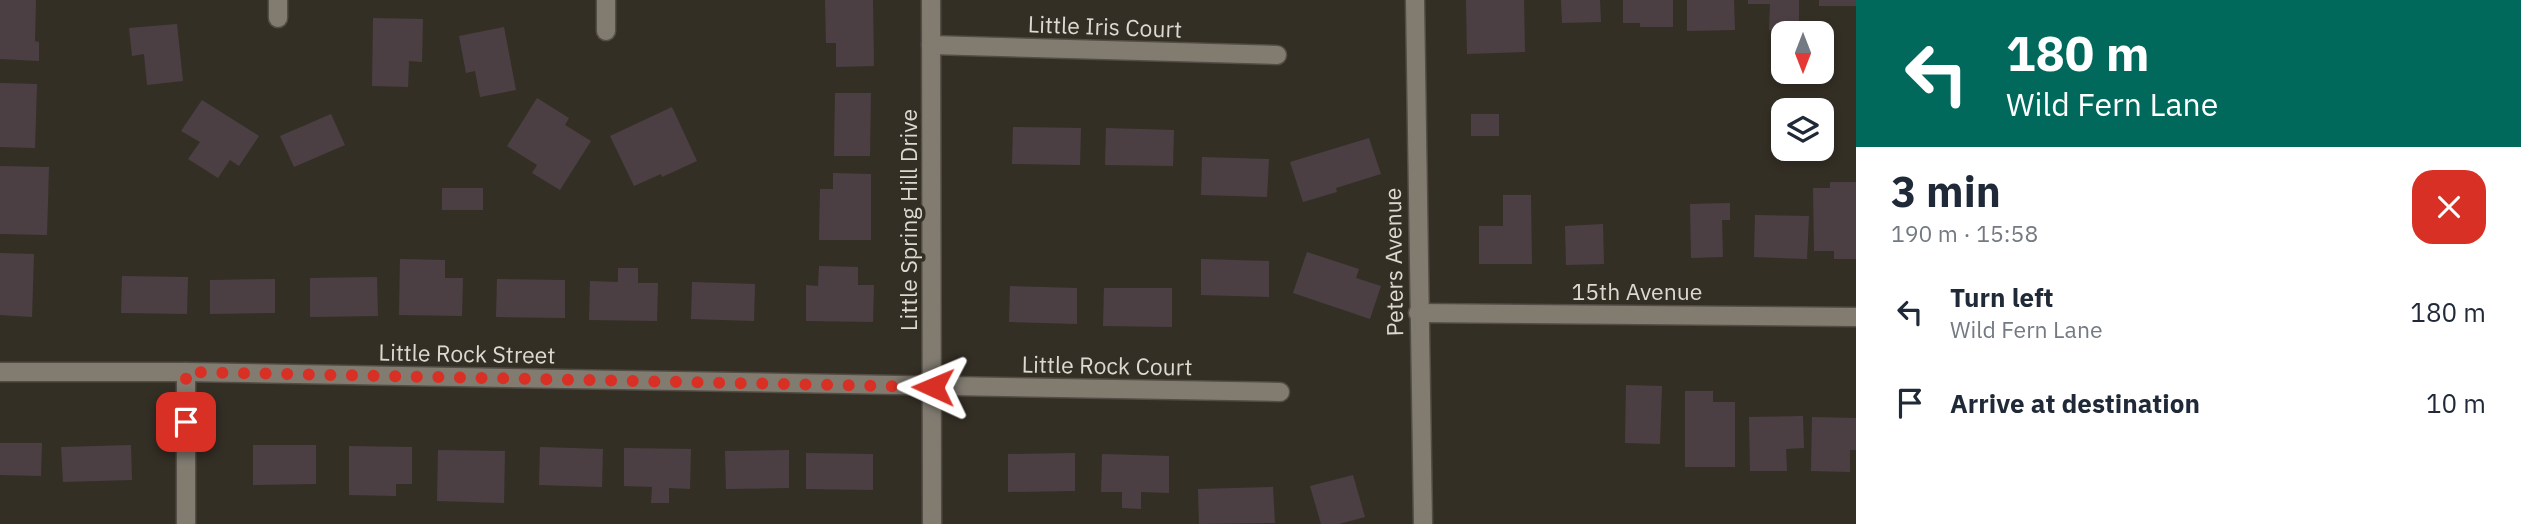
<!DOCTYPE html>
<meta charset="utf-8">
<style>
:root{--surface:#fff;--page:#f6f6f7;--text:#1f2937;--muted:#747a83}
body{margin:0;font-family:"IBM Plex Sans",sans-serif;background:var(--page);color:var(--text);height:100vh;display:flex;flex-direction:column;font-size:26px;white-space:nowrap}
*{box-sizing:border-box;margin:0}
p{font-size:23px;color:var(--muted)}
.icon{flex:none;width:38px;height:38px;fill:none;stroke:currentColor;stroke-width:2;stroke-linecap:round;stroke-linejoin:round}
.map{position:relative;flex:1;overflow:hidden}
.panel{display:flex;flex-direction:column;background:var(--surface);width:665px}
.panel>*{flex:none}
.banner{background:#00695c;color:#fff;overflow:hidden}
.needle{width:46px;rotate:180deg}
.controls{position:absolute;left:1771px;top:21px;display:grid;gap:14px}
.controls a{display:grid;place-items:center;width:63px;height:63px;border-radius:14px;background:var(--surface);box-shadow:0 4px 10px #0003;font-size:35px}
.pin{position:absolute;display:grid;place-items:center;width:60px;height:60px;color:#fff;margin:-30px;border-radius:14px;box-shadow:0 4px 10px #0006}
.me{position:absolute;width:77px;margin:-38px;rotate:271deg;stroke-linejoin:round;filter:drop-shadow(0 0 5px #0008)}
.turn{display:flex;align-items:center;gap:24px;height:147px;padding:0 35px;font-size:32px}
.turn .icon{width:91px;height:91px;stroke-width:2.5}
.turn b{display:block;font-size:49px;line-height:60px}
.round{display:grid;place-items:center;flex:none;width:74px;height:74px;border-radius:21px;background:var(--page)}
.headline{display:flex;align-items:center;justify-content:space-between;height:119px;padding:0 35px}
h1{font-size:42px;font-weight:800;line-height:52px}
ul{padding:0;list-style:none}
li{display:flex;align-items:center;gap:21px;height:91px;padding:0 35px}
li div{flex:1}
li b{display:block;font-size:26px}
li em{font-style:normal}
main{display:flex;flex:1;min-height:0}
.map>svg:first-child{display:block}
.building{fill:#4b3f44}
.lines{fill:none;stroke-linecap:round;stroke-linejoin:round}
.minor-casing{stroke:#524d45;stroke-width:21}
.minor{stroke:#817b70;stroke-width:18}
.route{stroke:#d93025;stroke-width:12;stroke-dasharray:0 21.6}
.labels{text-anchor:middle;dominant-baseline:central;stroke-width:7;stroke-linejoin:round;paint-order:stroke}
.street-label{font-size:23px;fill:#dcd9d3;stroke:#342f25}
</style>
<main>
<div class="map">
<svg width="1856" height="524" viewBox="0 0 1856 524">
<rect width="100%" height="100%" fill="#342f25"/>
<g class="building">
<path d="M 0,0 L 36,0 L 35,41 L 39,42 L 39,61 L 0,59 Z"/>
<path d="M 825,0 L 873,0 L 874,66 L 836,67 L 836,43 L 826,43 Z"/>
<path d="M 1466,0 L 1524,0 L 1525,52 L 1467,54 Z"/>
<path d="M 1561,0 L 1600,0 L 1601,22 L 1562,23 Z"/>
<path d="M 1623,0 L 1673,0 L 1673,27 L 1640,27 L 1640,23 L 1623,23 Z"/>
<path d="M 1687,0 L 1734,0 L 1735,30 L 1687,31 Z"/>
<path d="M 1748,0 L 1799,0 L 1799,31 L 1769,30 L 1770,4 L 1748,4 Z"/>
<rect x="1819" y="0" width="37" height="6"/>
<path d="M 373,18 L 423,19 L 422,62 L 409,61 L 408,87 L 372,86 Z"/>
<path d="M 177,24 L 183,81 L 147,85 L 144,54 L 132,56 L 129,28 Z"/>
<path d="M 504,27 L 516,90 L 480,97 L 475,71 L 466,73 L 459,36 Z"/>
<path d="M 0,83 L 37,84 L 35,148 L 0,147 Z"/>
<path d="M 835,93 L 871,93 L 870,156 L 834,156 Z"/>
<path d="M 537,98 L 569,118 L 565,125 L 591,141 L 560,190 L 532,173 L 537,165 L 507,146 Z"/>
<path d="M 202,100 L 259,136 L 239,166 L 230,160 L 218,178 L 188,159 L 200,142 L 181,131 Z"/>
<path d="M 672,107 L 697,161 L 662,177 L 661,174 L 634,186 L 610,136 Z"/>
<path d="M 331,114 L 345,145 L 294,167 L 280,136 Z"/>
<rect x="1471" y="114" width="28" height="22"/>
<path d="M 1013,127 L 1081,128 L 1080,165 L 1012,164 Z"/>
<path d="M 1106,128 L 1174,130 L 1173,166 L 1105,165 Z"/>
<path d="M 1369,138 L 1381,174 L 1336,188 L 1337,192 L 1303,202 L 1290,162 Z"/>
<path d="M 1202,157 L 1269,159 L 1267,197 L 1201,195 Z"/>
<path d="M 0,166 L 49,167 L 47,235 L 0,234 Z"/>
<path d="M 833,173 L 871,174 L 871,240 L 819,240 L 820,189 L 833,189 Z"/>
<path d="M 1830,182 L 1856,182 L 1856,259 L 1834,259 L 1834,251 L 1814,251 L 1813,188 L 1830,188 Z"/>
<rect x="442" y="188" width="41" height="22"/>
<path d="M 1503,195 L 1531,195 L 1532,264 L 1479,264 L 1479,226 L 1503,226 Z"/>
<path d="M 1730,203 L 1730,220 L 1722,220 L 1723,257 L 1691,258 L 1690,204 Z"/>
<path d="M 1755,215 L 1809,216 L 1807,259 L 1754,257 Z"/>
<path d="M 1603,224 L 1604,264 L 1566,265 L 1565,226 Z"/>
<path d="M 1307,252 L 1359,269 L 1356,278 L 1381,286 L 1370,319 L 1293,293 Z"/>
<path d="M 0,253 L 34,254 L 32,317 L 0,315 Z"/>
<path d="M 400,259 L 445,260 L 445,278 L 463,278 L 462,316 L 399,315 Z"/>
<path d="M 1201,259 L 1269,261 L 1269,297 L 1201,295 Z"/>
<path d="M 819,266 L 858,267 L 858,285 L 874,285 L 873,322 L 806,321 L 806,285 L 818,286 Z"/>
<path d="M 618,268 L 638,268 L 638,283 L 658,283 L 657,321 L 589,320 L 590,281 L 618,282 Z"/>
<path d="M 122,276 L 188,277 L 187,314 L 121,313 Z"/>
<path d="M 377,277 L 378,316 L 310,317 L 310,278 Z"/>
<path d="M 275,279 L 275,313 L 210,314 L 210,280 Z"/>
<path d="M 497,279 L 565,280 L 565,318 L 496,317 Z"/>
<path d="M 692,282 L 755,284 L 754,321 L 691,319 Z"/>
<path d="M 1010,286 L 1077,288 L 1077,324 L 1009,322 Z"/>
<path d="M 1104,288 L 1172,288 L 1172,327 L 1103,326 Z"/>
<path d="M 1626,385 L 1662,386 L 1660,444 L 1625,443 Z"/>
<path d="M 1685,391 L 1713,391 L 1713,402 L 1735,402 L 1735,467 L 1685,467 Z"/>
<path d="M 1803,416 L 1804,448 L 1786,449 L 1787,471 L 1750,471 L 1749,417 Z"/>
<path d="M 1812,417 L 1856,418 L 1856,450 L 1850,450 L 1850,472 L 1811,471 Z"/>
<path d="M 0,443 L 42,443 L 41,476 L 0,475 Z"/>
<path d="M 131,445 L 132,480 L 63,482 L 61,447 Z"/>
<path d="M 253,445 L 316,445 L 316,484 L 253,485 Z"/>
<path d="M 349,446 L 412,447 L 412,484 L 396,484 L 396,496 L 349,495 Z"/>
<path d="M 540,447 L 603,449 L 602,487 L 539,485 Z"/>
<path d="M 624,448 L 691,449 L 690,489 L 669,488 L 669,503 L 651,503 L 652,487 L 624,486 Z"/>
<path d="M 438,450 L 505,451 L 504,503 L 437,501 Z"/>
<path d="M 789,450 L 789,488 L 726,489 L 725,451 Z"/>
<path d="M 806,453 L 873,454 L 873,490 L 806,489 Z"/>
<path d="M 1075,453 L 1075,491 L 1008,492 L 1008,454 Z"/>
<path d="M 1102,454 L 1169,456 L 1169,493 L 1141,492 L 1141,509 L 1122,508 L 1122,492 L 1101,492 Z"/>
<path d="M 1353,475 L 1365,517 L 1339,524 L 1321,524 L 1310,486 Z"/>
<path d="M 1273,487 L 1275,523 L 1199,524 L 1198,489 Z"/>
</g>
<g class="lines">
<g class="minor-casing">
<g id="minor">
<path d="M 278,0 L 278,18"/>
<path d="M 606,0 L 606,31"/>
<path d="M 931,0 L 932,524"/>
<path d="M 1415,0 L 1423,524"/>
<path d="M 931,45 L 1277,55"/>
<path d="M 1418,313 L 1856,317"/>
<path d="M 0,372 L 186,372 L 1280,392"/>
<path d="M 186,372 L 186,524"/>
</g>
</g>
<use href="#minor" class="minor"/>
</g>
<g class="lines">
<path class="route" d="M 186,422 L 186,372 L 933,387"/>
</g>
<g class="labels">
<g class="street-label">
<text transform="translate(1105 26) rotate(2)">Little Iris Court</text>
<text transform="translate(908 220) rotate(-90)">Little Spring Hill Drive</text>
<text transform="translate(1393 262) rotate(-91)">Peters Avenue</text>
<text x="1637" y="291">15th Avenue</text>
<text transform="translate(467 353) rotate(1)">Little Rock Street</text>
<text transform="translate(1107 365) rotate(1)">Little Rock Court</text>
</g>
</g>
</svg>
<div class="controls">
<a><svg class="needle" viewBox="-14 -14 28 28"><path d="M0-13l5 13h-10z" fill="#e53935"/><path d="M0 13l5-13h-10z" fill="#747a83"/></svg></a>
<a><svg class="icon" aria-label="layers" viewBox="0 0 24 24"><path d="M12 4l9 5-9 5-9-5zM3 14l9 5 9-5"/></svg></a>
</div>
<div class="pin" style="left:186px;top:422px;background:#d93025"><svg class="icon" aria-label="arrive" viewBox="0 0 24 24"><path d="M6 21V4h12l-3 4 3 4H6"/></svg></div>
<svg class="me" style="left:933px;top:387px" viewBox="-20 -20 40 40"><path d="M0-17L14 15 0 8-14 15z" fill="#d93025" stroke="#fff" stroke-width="4"/></svg>
</div>
<section class="panel">
<div class="banner">
<div class="turn"><svg class="icon" aria-label="left" viewBox="0 0 24 24"><path d="M17 20v-9H6M10 6l-5 5 5 5"/></svg><div><b>180 m</b>Wild Fern Lane</div></div>
</div>
<div class="headline"><div><h1>3 min</h1><p>190 m · 15:58</p></div><a class="round" style="background:#d93025;color:#fff"><svg class="icon" aria-label="close" viewBox="0 0 24 24"><path d="M6 6l12 12M18 6L6 18"/></svg></a></div>
<ul>
<li><svg class="icon" aria-label="left" viewBox="0 0 24 24"><path d="M17 20v-9H6M10 6l-5 5 5 5"/></svg><div><b>Turn left</b><p>Wild Fern Lane</p></div><em>180 m</em></li>
<li><svg class="icon" aria-label="arrive" viewBox="0 0 24 24"><path d="M6 21V4h12l-3 4 3 4H6"/></svg><div><b>Arrive at destination</b></div><em>10 m</em></li>
</ul>
</section>
</main>
